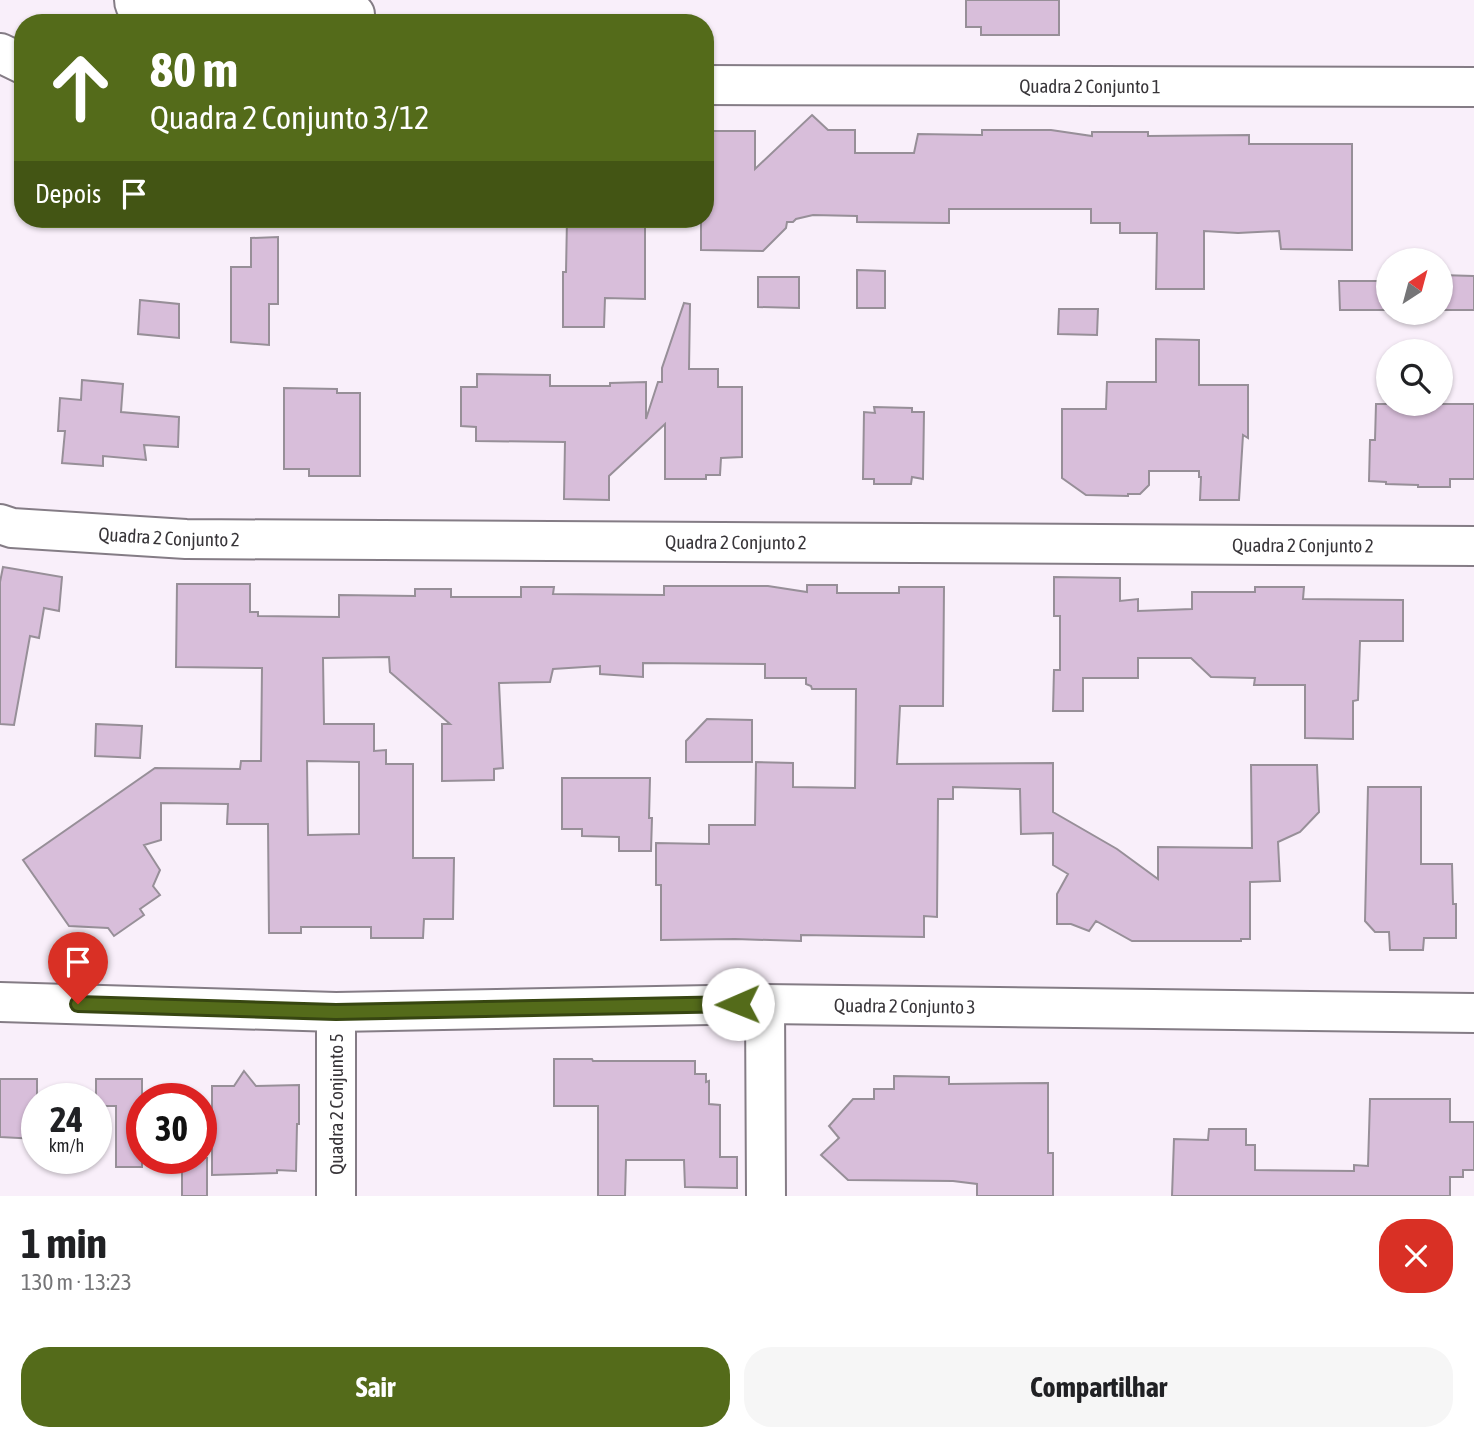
<!DOCTYPE html>
<html lang="pt">
<meta charset="utf-8">
<style>
:root{--surface:#fff;--page:#f6f6f6;--text:#202124;--muted:#757577;--accent:#546b1a}
body{margin:0;font-family:"Asap Condensed",sans-serif;background:var(--page);color:var(--text);height:100vh;display:flex;flex-direction:column;font-size:26px;white-space:nowrap}
*{box-sizing:border-box;margin:0}
p{font-size:23px;color:var(--muted)}
.icon{flex:none;width:38px;height:38px;fill:none;stroke:currentColor;stroke-width:2;stroke-linecap:round;stroke-linejoin:round}
.map{position:relative;height:1196px;overflow:hidden}
.drawer{display:flex;flex-direction:column;background:var(--surface);flex:1}
.drawer>*{flex:none}
.top-card{position:absolute;left:14px;top:14px;width:700px;height:214px;border-radius:28px;box-shadow:0 2px 5px #0004;background:#546b1a;color:#fff;overflow:hidden}
.needle{width:46px;rotate:36deg}
.fabs{position:absolute;left:1376px;top:248px;display:grid;gap:14px}
.fabs a{display:grid;place-items:center;width:77px;height:77px;border-radius:50%;background:var(--surface);box-shadow:0 2px 5px #0004;font-size:35px}
.speed{position:absolute;left:21px;top:1083px;display:flex;gap:14px;font-size:35px;font-weight:700;text-align:center}
.speed>*{display:grid;place-content:center;width:91px;height:91px;border-radius:50%;background:var(--surface);box-shadow:0 2px 5px #0004;line-height:1}
.speed small{font-size:18px;font-weight:400}
.speed .limit{border:10px solid #d22;background:#fff;color:#111}
.pin{position:absolute;display:grid;place-items:center;width:60px;height:60px;color:#fff;margin:-72px -30px;border-radius:50% 50% 50% 0;rotate:-45deg;box-shadow:0 0 7px #0007}
.pin .icon{rotate:45deg}
.me{position:absolute;width:77px;margin:-38px;rotate:269deg;stroke-linejoin:round;filter:drop-shadow(0 0 5px #0008)}
.turn{display:flex;align-items:center;gap:24px;height:147px;padding:0 21px;font-size:32px}
.turn .icon{width:91px;height:91px;stroke-width:2.5}
.turn b{display:block;font-size:49px;line-height:60px}
.then{display:flex;align-items:center;height:66px;padding:0 21px;background:#0003;gap:14px;font-size:26px}
.round{display:grid;place-items:center;flex:none;width:74px;height:74px;border-radius:28px;background:var(--page)}
.summary{display:flex;align-items:center;justify-content:space-between;height:119px;padding:0 21px}
h1{font-size:42px;font-weight:700;line-height:52px}
.primary-button{display:flex;gap:14px;margin-top:auto;padding:14px 21px}
.primary-button a{flex:1;height:80px;border-radius:28px;background:var(--accent);color:#fff;font-size:28px;font-weight:700;line-height:80px;text-align:center}
.primary-button a+a{background:var(--page);color:var(--text)}
.map>svg:first-child{display:block}
.building{fill:#d8beda;stroke:#978f98;stroke-width:2;fill-rule:evenodd}
.lines{fill:none;stroke-linecap:round;stroke-linejoin:round}
.minor-casing{stroke:#847c85;stroke-width:42}
.minor{stroke:#fff;stroke-width:38}
.route-casing{stroke:#374611;stroke-width:18}
.route{stroke:#546b1a;stroke-width:12}
.labels{text-anchor:middle;dominant-baseline:central;stroke-width:6;stroke-linejoin:round;paint-order:stroke}
.street-label{font-size:19px;fill:#383539;stroke:#fff}
</style>
<div class="map">
<svg width="1474" height="1196" viewBox="0 0 1474 1196">
<rect width="100%" height="100%" fill="#f9effa"/>
<g class="building">
<path d="M 966,0 L 1059,0 L 1059,35 L 981,35 L 981,27 L 966,27 Z"/>
<path d="M 812,115 L 828,130 L 855,130 L 855,153 L 914,153 L 918,134 L 982,135 L 982,130 L 1051,130 L 1092,136 L 1092,132 L 1148,132 L 1148,136 L 1249,135 L 1249,144 L 1352,144 L 1352,250 L 1281,249 L 1279,231 L 1238,233 L 1204,231 L 1204,289 L 1156,289 L 1157,233 L 1120,233 L 1120,223 L 1091,223 L 1091,209 L 949,209 L 949,223 L 857,222 L 857,216 L 813,215 L 796,219 L 793,222 L 787,222 L 786,228 L 763,251 L 701,250 L 701,219 L 705,219 L 705,131 L 755,131 L 755,169 Z"/>
<path d="M 567,219 L 640,219 L 639,227 L 645,227 L 645,299 L 605,298 L 604,327 L 563,327 L 563,272 L 566,272 Z"/>
<path d="M 278,237 L 278,304 L 269,304 L 269,345 L 231,342 L 231,267 L 251,267 L 251,238 Z"/>
<path d="M 857,270 L 885,271 L 885,308 L 857,308 Z"/>
<path d="M 1440,275 L 1474,276 L 1474,310 L 1440,310 Z"/>
<path d="M 758,277 L 799,277 L 799,308 L 758,307 Z"/>
<path d="M 1339,281 L 1388,281 L 1388,310 L 1340,310 Z"/>
<path d="M 140,300 L 179,304 L 179,338 L 138,334 Z"/>
<path d="M 684,303 L 690,304 L 689,369 L 718,369 L 718,387 L 742,387 L 742,457 L 721,458 L 720,475 L 706,475 L 706,479 L 665,479 L 665,424 L 609,476 L 609,500 L 564,499 L 565,442 L 476,441 L 476,427 L 461,426 L 461,387 L 477,387 L 477,374 L 550,375 L 550,386 L 610,386 L 610,383 L 646,382 L 646,419 L 658,382 L 662,382 L 662,368 Z"/>
<path d="M 1059,309 L 1098,309 L 1097,335 L 1058,334 Z"/>
<path d="M 1156,339 L 1199,340 L 1199,385 L 1248,385 L 1248,438 L 1243,435 L 1239,500 L 1200,500 L 1201,477 L 1199,477 L 1199,471 L 1149,471 L 1149,485 L 1140,494 L 1128,494 L 1128,496 L 1086,495 L 1062,478 L 1062,409 L 1106,409 L 1107,382 L 1156,382 Z"/>
<path d="M 82,380 L 123,384 L 121,412 L 179,417 L 178,447 L 144,445 L 146,460 L 103,456 L 103,466 L 62,463 L 65,431 L 58,431 L 60,398 L 81,400 Z"/>
<path d="M 284,388 L 337,389 L 337,393 L 360,393 L 360,476 L 309,476 L 309,469 L 284,469 Z"/>
<path d="M 1376,404 L 1474,404 L 1474,479 L 1450,479 L 1450,487 L 1418,487 L 1418,485 L 1386,484 L 1386,482 L 1369,481 L 1370,440 L 1375,440 Z"/>
<path d="M 874,407 L 912,408 L 912,412 L 924,412 L 923,479 L 912,477 L 911,484 L 874,484 L 874,479 L 863,479 L 864,412 L 875,413 Z"/>
<path d="M 3,567 L 62,577 L 59,611 L 44,608 L 39,638 L 30,636 L 14,725 L 0,724 L 0,582 Z"/>
<path d="M 1054,577 L 1120,578 L 1120,601 L 1138,599 L 1138,611 L 1192,609 L 1192,592 L 1255,592 L 1255,587 L 1304,587 L 1303,599 L 1403,600 L 1403,641 L 1360,641 L 1358,700 L 1353,701 L 1353,739 L 1305,738 L 1305,685 L 1254,685 L 1255,678 L 1211,677 L 1191,658 L 1138,658 L 1138,678 L 1083,678 L 1083,711 L 1053,711 L 1054,670 L 1060,670 L 1060,616 L 1054,616 Z"/>
<path d="M 177,584 L 250,584 L 250,612 L 258,612 L 258,616 L 339,617 L 339,595 L 415,596 L 415,589 L 451,589 L 451,597 L 521,597 L 521,587 L 554,587 L 553,594 L 664,595 L 664,586 L 768,586 L 807,592 L 807,585 L 837,585 L 837,593 L 899,593 L 899,587 L 944,587 L 943,706 L 900,706 L 897,764 L 1053,763 L 1053,812 L 1117,849 L 1158,879 L 1158,847 L 1252,848 L 1251,765 L 1317,765 L 1319,812 L 1300,832 L 1278,842 L 1280,881 L 1250,882 L 1250,939 L 1241,939 L 1241,941 L 1132,941 L 1096,921 L 1089,931 L 1071,924 L 1057,924 L 1057,894 L 1068,874 L 1053,865 L 1053,833 L 1021,834 L 1020,789 L 953,787 L 953,799 L 938,799 L 937,917 L 924,916 L 924,937 L 801,935 L 801,941 L 735,939 L 661,940 L 661,885 L 656,885 L 656,843 L 709,844 L 709,825 L 755,825 L 756,762 L 793,763 L 793,787 L 855,788 L 856,689 L 812,689 L 811,686 L 806,684 L 806,678 L 765,678 L 765,664 L 643,663 L 643,677 L 600,674 L 600,666 L 553,669 L 550,682 L 499,683 L 503,768 L 494,769 L 494,780 L 442,781 L 442,724 L 450,724 L 390,672 L 389,657 L 323,658 L 324,724 L 374,724 L 374,751 L 386,750 L 386,764 L 413,764 L 413,858 L 454,858 L 453,919 L 424,919 L 423,938 L 371,938 L 371,927 L 301,927 L 301,933 L 269,933 L 268,824 L 227,824 L 228,804 L 161,803 L 161,840 L 144,845 L 160,870 L 153,886 L 160,895 L 140,909 L 144,915 L 114,936 L 108,928 L 69,926 L 23,860 L 155,768 L 240,769 L 241,761 L 261,761 L 262,668 L 176,667 ZM 307,761 L 359,762 L 359,834 L 308,835 Z"/>
<path d="M 707,719 L 752,720 L 752,762 L 686,762 L 686,741 Z"/>
<path d="M 96,724 L 142,726 L 140,758 L 95,756 Z"/>
<path d="M 562,778 L 650,778 L 649,818 L 652,818 L 651,851 L 619,851 L 619,837 L 582,836 L 582,829 L 562,829 Z"/>
<path d="M 1368,787 L 1421,787 L 1421,864 L 1452,864 L 1453,904 L 1456,904 L 1456,938 L 1424,938 L 1423,950 L 1390,950 L 1389,932 L 1375,932 L 1365,921 Z"/>
<path d="M 554,1059 L 592,1059 L 593,1061 L 695,1061 L 695,1074 L 706,1074 L 706,1082 L 709,1081 L 709,1104 L 720,1105 L 720,1157 L 737,1157 L 737,1188 L 685,1187 L 684,1160 L 626,1160 L 625,1196 L 598,1196 L 598,1106 L 554,1106 Z"/>
<path d="M 244,1071 L 256,1086 L 299,1085 L 299,1124 L 297,1124 L 296,1171 L 277,1170 L 277,1173 L 212,1175 L 212,1086 L 234,1086 Z"/>
<path d="M 894,1076 L 949,1077 L 949,1084 L 1048,1083 L 1048,1153 L 1053,1153 L 1053,1196 L 977,1196 L 977,1184 L 953,1181 L 848,1180 L 821,1155 L 839,1138 L 829,1126 L 853,1099 L 874,1099 L 874,1089 L 894,1089 Z"/>
<path d="M 0,1079 L 37,1079 L 37,1139 L 0,1137 Z"/>
<path d="M 96,1079 L 142,1079 L 142,1167 L 116,1167 L 116,1106 L 96,1106 Z"/>
<path d="M 1370,1099 L 1450,1099 L 1450,1122 L 1474,1122 L 1474,1170 L 1463,1170 L 1463,1177 L 1450,1177 L 1450,1196 L 1172,1196 L 1174,1139 L 1208,1140 L 1209,1129 L 1246,1129 L 1246,1145 L 1255,1145 L 1255,1170 L 1354,1171 L 1354,1165 L 1368,1166 Z"/>
<rect x="182" y="1158" width="25" height="38"/>
</g>
<g class="lines">
<g class="minor-casing">
<g id="minor">
<path d="M 134,0 C 134,8 141,11 148,14 L 355,14"/>
<path d="M 0,53 L 23,64"/>
<path id="s1" d="M 705,85 L 1474,87"/>
<path id="s2" d="M 0,524 L 12,528 L 186,539 L 1474,546"/>
<path id="s3" d="M 0,1002 L 336,1012 L 765,1004 L 1474,1013"/>
<path d="M 765,1004 L 766,1196"/>
<path d="M 336,1012 L 336,1196"/>
</g>
</g>
<use href="#minor" class="minor"/>
</g>
<g class="lines">
<g class="route-casing">
<path id="route" d="M 78,1004 L 336,1012 L 738,1004"/>
</g>
<use href="#route" class="route"/>
</g>
<g class="labels">
<g class="street-label">
<text stroke="none"><textPath href="#s1" startOffset="385">Quadra 2 Conjunto 1</textPath></text>
<text stroke="none"><textPath href="#s2" startOffset="170">Quadra 2 Conjunto 2</textPath></text>
<text stroke="none"><textPath href="#s2" startOffset="737">Quadra 2 Conjunto 2</textPath></text>
<text stroke="none"><textPath href="#s2" startOffset="1304">Quadra 2 Conjunto 2</textPath></text>
<text stroke="none"><textPath href="#s3" startOffset="905">Quadra 2 Conjunto 3</textPath></text>
<text transform="translate(336 1104) rotate(-90)">Quadra 2 Conjunto 5</text>
</g>
</g>
</svg>
<div class="fabs">
<a><svg class="needle" viewBox="-14 -14 28 28"><path d="M0-13l5 13h-10z" fill="#e53935"/><path d="M0 13l5-13h-10z" fill="#757577"/></svg></a>
<a><svg class="icon" aria-label="search" viewBox="0 0 24 24"><circle cx="10" cy="10" r="6"/><path d="M15 15l6 6"/></svg></a>
</div>
<div class="speed"><div>24<small>km/h</small></div><div class="limit">30</div></div>
<div class="pin" style="left:78px;top:1004px;background:#d93025"><svg class="icon" aria-label="arrive" viewBox="0 0 24 24"><path d="M6 21V4h12l-3 4 3 4H6"/></svg></div>
<svg class="me" style="left:738px;top:1004px" viewBox="-20 -20 40 40"><circle r="19" fill="#fff"/><path d="M0-13L10 11 0 6-10 11z" fill="#546b1a"/></svg>
<div class="top-card">
<div class="turn"><svg class="icon" aria-label="ahead" viewBox="0 0 24 24"><path d="M12 20V5M6 11l6-6 6 6"/></svg><div><b>80 m</b>Quadra 2 Conjunto 3/12</div></div>
<div class="then">Depois<svg class="icon" aria-label="arrive" viewBox="0 0 24 24"><path d="M6 21V4h12l-3 4 3 4H6"/></svg></div>
</div>
</div>
<section class="drawer">
<div class="summary"><div><h1>1 min</h1><p>130 m · 13:23</p></div><a class="round" style="background:#d93025;color:#fff"><svg class="icon" aria-label="close" viewBox="0 0 24 24"><path d="M6 6l12 12M18 6L6 18"/></svg></a></div>
<div class="primary-button"><a>Sair</a><a>Compartilhar</a></div>
</section>
